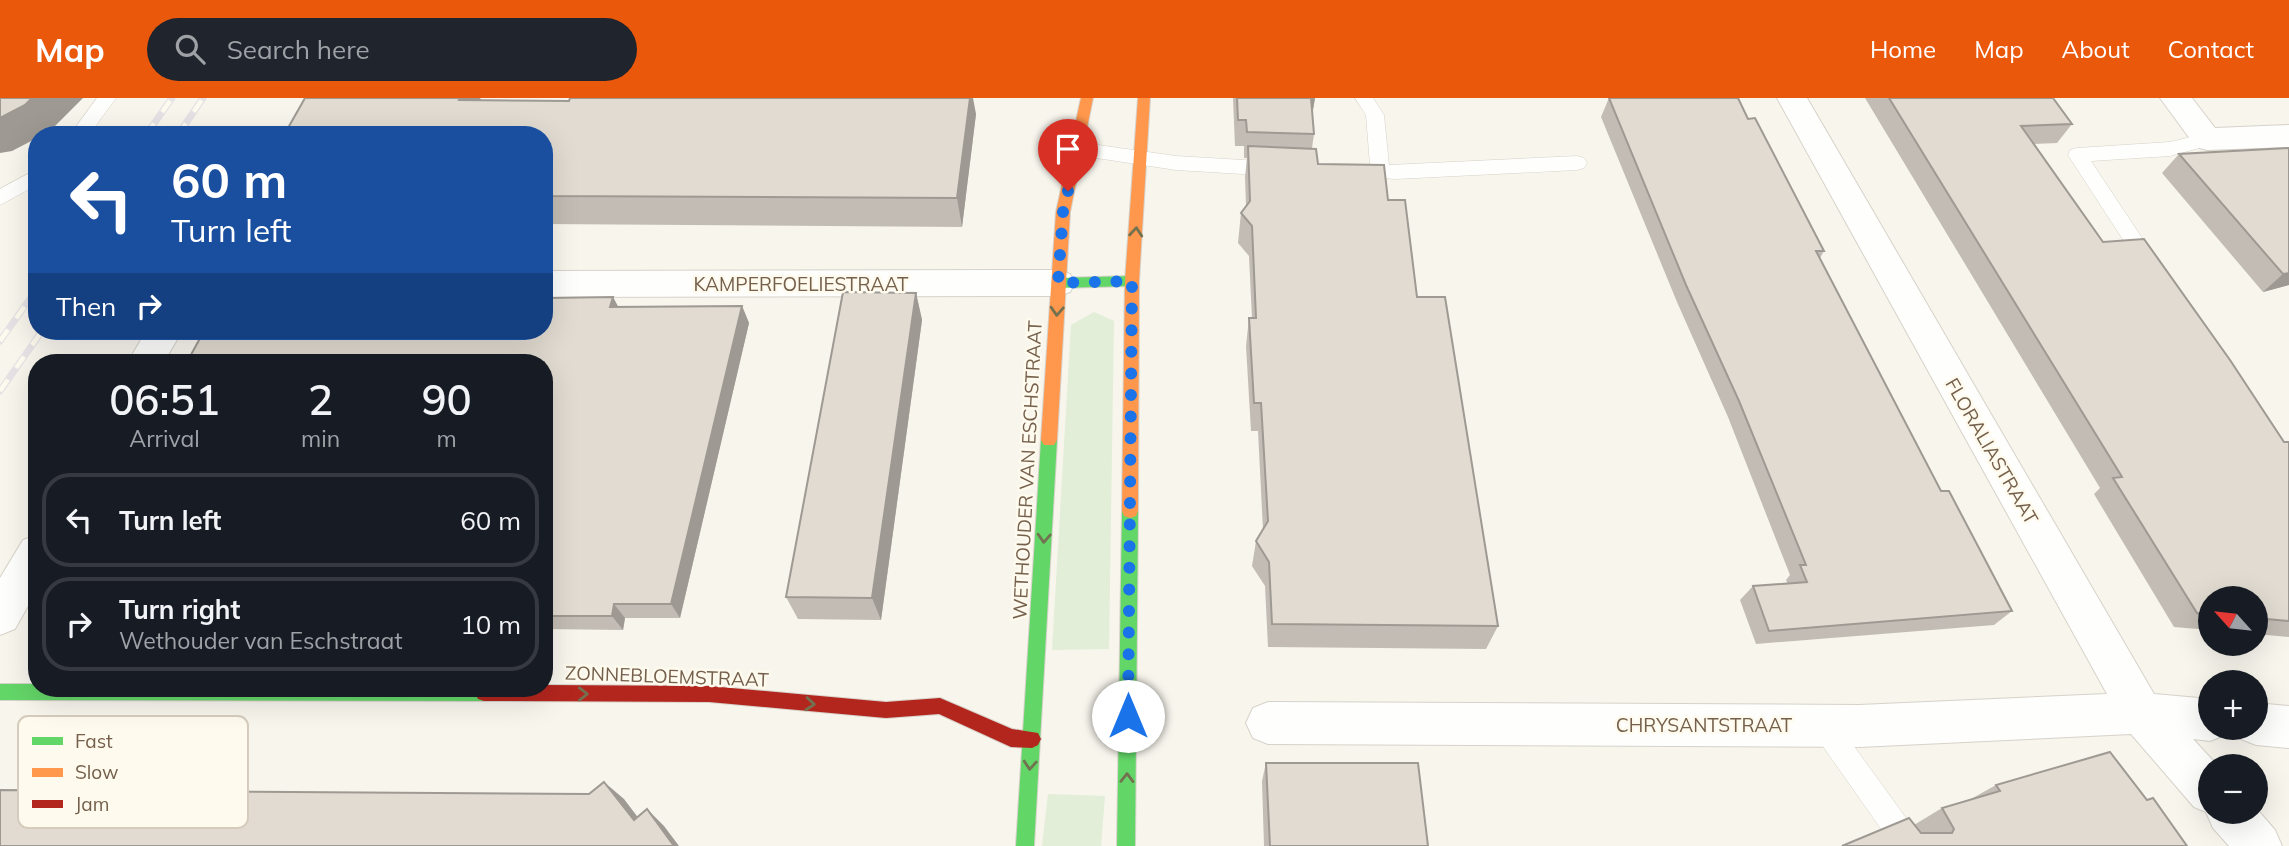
<!DOCTYPE html>
<meta charset="utf-8">
<style>
:root{--surface:#171b24;--page:#20242c;--text:#f1f3f6;--muted:#9ea1a6;--line:#363941;--accent:#ea580c}
body{margin:0;font-family:Mulish,sans-serif;background:var(--page);color:var(--text);height:100vh;display:flex;flex-direction:column;font-size:26px;white-space:nowrap}
*{box-sizing:border-box;margin:0}
p{font-size:23px;color:var(--muted)}
.icon{flex:none;width:38px;height:38px;fill:none;stroke:currentColor;stroke-width:2;stroke-linecap:round;stroke-linejoin:round}
.map{position:relative;flex:1;overflow:hidden}
.sheet{position:absolute;left:28px;top:256px;width:525px;height:343px;display:flex;flex-direction:column;background:var(--surface);border-radius:28px;box-shadow:0 7px 28px #0002}
.sheet>*{flex:none}
.hud{position:absolute;left:28px;top:28px;width:525px;height:214px;border-radius:28px;box-shadow:0 7px 28px #0002;background:#1a4fa0;color:#fff;overflow:hidden}
.needle{width:46px;rotate:297deg}
.fabs{position:absolute;left:2198px;top:488px;display:grid;gap:14px}
.fabs a{display:grid;place-items:center;width:70px;height:70px;border-radius:50%;background:var(--surface);box-shadow:0 7px 28px #0002;font-size:35px}
.pin{position:absolute;display:grid;place-items:center;width:60px;height:60px;color:#fff;margin:-72px -30px;border-radius:50% 50% 50% 0;rotate:-45deg;box-shadow:0 0 7px #0007}
.pin .icon{rotate:45deg}
.me{position:absolute;width:77px;margin:-38px;rotate:0deg;stroke-linejoin:round;filter:drop-shadow(0 0 5px #0008)}
.turn{display:flex;align-items:center;gap:24px;height:147px;padding:0 28px;font-size:32px}
.turn .icon{width:91px;height:91px;stroke-width:2.5}
.turn b{display:block;font-size:49px;line-height:60px}
.then{display:flex;align-items:center;height:66px;padding:0 28px;background:#0003;gap:14px;font-size:26px}
.eta{display:flex;justify-content:space-evenly;align-items:center;height:119px;text-align:center}
.eta b{font-size:42px;font-weight:600;line-height:49px}
ul{padding:0;list-style:none}
li{display:flex;align-items:center;gap:21px;height:94px;margin:0 14px 10px;padding:0 14px;border:4px solid var(--line);border-radius:28px}
li div{flex:1}
li b{display:block;font-size:26px}
li em{font-style:normal}
header{display:flex;align-items:center;gap:42px;box-sizing:border-box;height:98px;padding:0 35px;background:var(--accent);color:#fff}
header strong{font-size:33px}
nav{display:flex;gap:38px;margin-inline-start:auto;font-size:24px}
.search{width:490px;height:63px;background:var(--page);display:flex;align-items:center;gap:18px;box-sizing:border-box;padding:0 24px;border-radius:38px;color:var(--muted);font-size:26px}
.map>svg:first-child{display:block}
.green{fill:#e2eed7}
.lines{fill:none;stroke-linecap:round;stroke-linejoin:round}
.lane-casing{stroke:#d7d2ca;stroke-width:1}
.street-casing{stroke:#d7d2ca;stroke-width:2}
.fast-casing{stroke:#d7d2ca;stroke-width:2}
.slow-casing{stroke:#d7d2ca;stroke-width:2}
.jam-casing{stroke:#d7d2ca;stroke-width:2}
.lane{fill:#fefefc;fill-rule:evenodd}
.street{fill:#fefefc;fill-rule:evenodd}
.fast{fill:#63d668;fill-rule:evenodd}
.slow{fill:#ff974d;fill-rule:evenodd}
.jam{fill:#b3261e;fill-rule:evenodd}
.rail-casing{stroke:#e5e2e5;stroke-width:7}
.rail{stroke:#fefaee;stroke-width:4.5;stroke-dasharray:14;stroke-linecap:butt}
.wall{fill:#c2bcb4}
.shaded-wall{fill:#9e9992}
.building{fill:#e1dbd1;stroke:#9e9992;stroke-width:2}
.oneway{stroke:#727250}
.route{stroke:#1a73e8;stroke-width:12;stroke-dasharray:0 21.6}
.labels{text-anchor:middle;dominant-baseline:central;stroke-width:5;stroke-linejoin:round;paint-order:stroke}
.street-label{font-size:19px;fill:#75604c;stroke:#fefaee}
.key{fill:#fefaee;stroke:#d5ccbd;stroke-width:2}
.key-label{font-size:19px;fill:#75604c}
</style>
<header>
<strong>Map</strong>
<div class="search"><svg class="icon" aria-label="search" viewBox="0 0 24 24"><circle cx="10" cy="10" r="6"/><path d="M15 15l6 6"/></svg>Search here</div>
<nav><a>Home</a><a>Map</a><a>About</a><a>Contact</a></nav>
</header>
<div class="map">
<svg width="2289" height="748" viewBox="0 0 2289 748">
<rect width="100%" height="100%" fill="#f7f5ec"/>
<g class="green">
<path d="M 1094,214 L 1114,223 L 1109,551 L 1052,552 L 1071,227 Z"/>
<path d="M 1048,696 L 1105,698 L 1101,748 L 1042,748 Z"/>
</g>
<g class="lines">
<g class="lane-casing">
<g id="lane">
<path d="M 97,0 L 116,0 L 89,37 L 70,37 Z"/>
<path d="M 1355,0 L 1373,0 L 1384,17 L 1389,67 L 1577,58 L 1584,60 L 1587,65 L 1584,70 L 1577,72 L 1396,81 L 1349,78 L 1346,73 L 1349,68 L 1370,67 L 1366,17 Z"/>
<path d="M 2207,35 L 2214,36 L 2216,41 L 2214,46 L 2170,58 L 2091,63 L 2146,146 L 2143,151 L 2136,153 L 2129,151 L 2068,57 L 2070,52 L 2077,50 L 2170,44 Z"/>
<path d="M 1077,44 L 1176,58 L 1276,64 L 1283,66 L 1286,71 L 1283,76 L 1276,78 L 1176,72 L 1070,56 L 1068,51 L 1070,46 Z"/>
<path d="M 37,71 L 37,87 L 0,107 L 0,91 Z"/>
<path d="M 1824,616 L 1833,619 L 1919,738 L 1923,748 L 1893,748 L 1815,637 L 1811,628 L 1815,619 Z"/>
</g>
</g>
<g class="street-casing">
<g id="street">
<path d="M 1777,0 L 1807,0 L 2154,596 L 2210,601 L 2210,630 L 2228,630 L 2225,637 L 2210,643 L 2193,641 L 2218,668 L 2210,668 L 2210,714 L 2256,714 L 2256,710 L 2275,732 L 2282,748 L 2229,748 L 2213,730 L 2206,714 L 2194,709 L 2131,636 L 1859,649 L 1268,646 L 1253,640 L 1246,625 L 1253,610 L 1268,604 L 1859,607 L 2107,596 Z"/>
<path d="M 2160,0 L 2192,0 L 2215,30 L 2289,27 L 2289,49 L 2207,52 L 2196,49 Z"/>
<path d="M 1058,172 L 1070,176 L 1075,185 L 1070,194 L 1058,198 L 544,199 L 544,173 Z"/>
<path d="M 146,233 L 182,233 L 164,264 L 128,264 Z"/>
<path d="M 37,437 L 37,492 L 15,531 L 0,537 L 0,480 L 23,442 Z"/>
<path d="M 2256,605 L 2289,608 L 2289,650 L 2256,647 L 2241,641 L 2236,630 L 2256,630 Z"/>
</g>
</g>
<g class="fast-casing">
<g id="fast">
<path d="M 1132,178 L 1139,183 L 1132,188 L 1058,190 L 1051,185 L 1058,180 Z"/>
<path d="M 1049,336 L 1054,337 L 1057,342 L 1034,748 L 1016,748 L 1041,342 L 1044,337 Z"/>
<path d="M 1130,406 L 1136,408 L 1138,413 L 1135,748 L 1117,748 L 1122,413 L 1124,408 Z"/>
<path d="M 0,586 L 37,586 L 37,590 L 490,590 L 493,595 L 490,601 L 484,603 L 0,602 Z"/>
</g>
</g>
<g class="slow-casing">
<g id="slow">
<path d="M 1081,0 L 1093,0 L 1070,114 L 1057,342 L 1054,347 L 1044,347 L 1041,342 L 1056,114 Z"/>
<path d="M 1138,0 L 1150,0 L 1139,183 L 1138,413 L 1136,418 L 1130,420 L 1124,418 L 1122,413 L 1125,183 Z"/>
</g>
</g>
<g class="jam-casing">
<path id="jam" d="M 544,587 L 709,588 L 886,604 L 940,600 L 1012,631 L 1038,635 L 1041,641 L 1038,647 L 1032,650 L 1011,649 L 939,616 L 886,620 L 709,604 L 484,603 L 478,601 L 475,595 L 478,590 L 544,590 Z"/>
</g>
<use href="#lane" class="lane"/>
<use href="#street" class="street"/>
<use href="#fast" class="fast"/>
<use href="#slow" class="slow"/>
<use href="#jam" class="jam"/>
<g class="rail-casing">
<g id="rail">
<path d="M 146,37 L 172,0"/>
<path d="M 178,37 L 203,0"/>
<path d="M 0,243 L 37,191"/>
<path d="M 0,293 L 42,233"/>
</g>
</g>
<use href="#rail" class="rail"/>
</g>
<g class="wall">
<path d="M 1233,0 L 1315,0 L 1312,17 L 1314,36 L 1312,50 L 1318,66 L 1388,102 L 1417,199 L 1498,528 L 1486,551 L 1268,549 L 1265,488 L 1252,468 L 1256,443 L 1263,432 L 1258,333 L 1251,333 L 1246,248 L 1249,220 L 1252,220 L 1249,158 L 1238,145 L 1241,115 L 1246,108 L 1245,79 L 1247,60 L 1244,60 L 1244,48 L 1235,48 Z"/>
<path d="M 1609,0 L 1748,21 L 1824,153 L 1820,160 L 1941,393 L 2012,513 L 1994,527 L 1756,546 L 1740,502 L 1753,488 L 1788,486 L 1786,482 L 1790,477 L 1728,319 L 1677,204 L 1601,19 Z"/>
<path d="M 1865,0 L 2053,0 L 2072,26 L 2057,45 L 2033,46 L 2103,144 L 2284,344 L 2289,344 L 2289,539 L 2256,536 L 2256,500 L 2210,500 L 2210,532 L 2174,529 L 2094,396 L 2100,390 Z"/>
<path d="M 482,2 L 976,16 L 962,129 L 544,126 L 544,37 Z"/>
<path d="M 2289,50 L 2289,187 L 2263,194 L 2162,75 L 2179,56 Z"/>
<path d="M 916,195 L 922,222 L 881,522 L 798,521 L 786,499 Z"/>
<path d="M 613,199 L 618,209 L 742,208 L 749,225 L 680,520 L 625,520 L 623,532 L 544,531 L 544,264 Z"/>
<path d="M 1266,665 L 1428,748 L 1264,748 L 1262,683 Z"/>
<path d="M 1996,687 L 2147,702 L 2187,748 L 1842,748 L 1914,727 L 1942,710 L 1971,701 Z"/>
</g>
<g class="shaded-wall">
<path d="M 32,0 L 83,0 L 50,33 L 43,37 L 37,37 L 37,40 L 12,53 L 0,55 L 0,20 Z"/>
<path d="M 460,0 L 480,0 L 486,10 L 459,2 Z"/>
<path d="M 970,0 L 973,0 L 976,16 L 962,129 L 957,100 Z"/>
<path d="M 1311,0 L 1315,0 L 1311,24 Z"/>
<path d="M 2289,175 L 2289,187 L 2263,194 L 2283,176 Z"/>
<path d="M 916,195 L 922,222 L 881,522 L 872,500 Z"/>
<path d="M 613,199 L 622,216 L 610,209 Z"/>
<path d="M 742,208 L 749,225 L 680,520 L 671,506 Z"/>
<path d="M 614,506 L 625,520 L 623,532 L 612,518 Z"/>
<path d="M 604,684 L 624,701 L 652,738 L 634,722 Z"/>
<path d="M 647,711 L 664,728 L 679,748 L 674,748 Z"/>
</g>
<g class="building">
<path d="M 0,0 L 32,0 L 25,7 L 0,20 Z"/>
<path d="M 305,0 L 460,0 L 459,2 L 569,3 L 570,0 L 970,0 L 957,100 L 544,98 L 544,37 L 284,37 Z"/>
<path d="M 1237,0 L 1311,0 L 1314,36 L 1247,34 L 1246,22 L 1238,22 Z"/>
<path d="M 1609,0 L 1738,0 L 1748,21 L 1755,20 L 1824,153 L 1816,153 L 1941,393 L 1949,393 L 2012,513 L 1769,533 L 1753,488 L 1807,484 L 1800,467 L 1806,467 L 1739,303 L 1686,187 Z"/>
<path d="M 1889,0 L 2053,0 L 2072,26 L 2021,28 L 2103,144 L 2144,141 L 2230,262 L 2284,344 L 2289,344 L 2289,523 L 2256,520 L 2256,500 L 2210,500 L 2210,517 L 2197,515 L 2113,380 L 2122,379 Z"/>
<path d="M 1248,48 L 1316,51 L 1318,66 L 1384,67 L 1388,102 L 1405,102 L 1417,199 L 1445,199 L 1498,528 L 1272,526 L 1269,464 L 1256,443 L 1268,423 L 1261,305 L 1254,305 L 1249,220 L 1256,220 L 1252,128 L 1241,115 L 1250,103 Z"/>
<path d="M 2289,50 L 2289,175 L 2283,176 L 2179,56 Z"/>
<path d="M 843,194 L 916,195 L 872,500 L 786,499 Z"/>
<path d="M 613,199 L 610,209 L 742,208 L 671,506 L 614,506 L 612,518 L 544,518 L 544,264 L 187,264 L 204,233 L 544,233 L 544,200 Z"/>
<path d="M 2110,654 L 2147,702 L 2153,700 L 2187,748 L 1842,748 L 1909,720 L 1921,735 L 1952,735 L 1954,731 L 1942,710 L 2000,693 L 1996,687 Z"/>
<path d="M 1266,665 L 1418,665 L 1428,748 L 1270,748 Z"/>
<path d="M 604,684 L 634,722 L 647,711 L 674,748 L 0,748 L 0,692 L 589,696 Z"/>
</g>
<defs><path id="oneway-chevron" d="M-2-3.5L2.5 0L-2 3.5" fill="none" stroke-width="1.6" stroke-linecap="round" stroke-linejoin="round" transform="scale(1.75)"/></defs>
<g class="oneway">
<use href="#oneway-chevron" transform="translate(1136 134) rotate(-85)"/>
<use href="#oneway-chevron" transform="translate(1057 213) rotate(93)"/>
<use href="#oneway-chevron" transform="translate(1044 440) rotate(93)"/>
<use href="#oneway-chevron" transform="translate(583 596)"/>
<use href="#oneway-chevron" transform="translate(810 606) rotate(5)"/>
<use href="#oneway-chevron" transform="translate(1030 667) rotate(94)"/>
<use href="#oneway-chevron" transform="translate(1127 680) rotate(-89)"/>
</g>
<g class="lines">
<path class="route" d="M 1068,93 L 1063,114 L 1058,185 L 1132,183 L 1128,618"/>
</g>
<g class="labels">
<g class="street-label">
<text x="801" y="186">KAMPERFOELIESTRAAT</text>
<text transform="translate(1992 353) rotate(60)">FLORALIASTRAAT</text>
<text transform="translate(1027 372) rotate(-87)">WETHOUDER VAN ESCHSTRAAT</text>
<text transform="translate(667 578) rotate(2)">ZONNEBLOEMSTRAAT</text>
<text x="1704" y="627">CHRYSANTSTRAAT</text>
</g>
</g>
<rect x="18" y="618" width="230" height="112" rx="10" class="key"/>
<rect x="32" y="639" width="31" height="8" fill="#63d668"/>
<rect x="32" y="670" width="31" height="9" fill="#ff974d"/>
<rect x="32" y="702" width="31" height="8" fill="#b3261e"/>
<g class="key-label">
<text x="75" y="650">Fast</text>
<text x="75" y="681">Slow</text>
<text x="75" y="713">Jam</text>
</g>
</svg>
<div class="fabs">
<a><svg class="needle" viewBox="-14 -14 28 28"><path d="M0-13l5 13h-10z" fill="#e53935"/><path d="M0 13l5-13h-10z" fill="#9ea1a6"/></svg></a>
<a>+</a>
<a>−</a>
</div>
<div class="pin" style="left:1068px;top:93px;background:#d93025"><svg class="icon" aria-label="arrive" viewBox="0 0 24 24"><path d="M6 21V4h12l-3 4 3 4H6"/></svg></div>
<svg class="me" style="left:1128px;top:618px" viewBox="-20 -20 40 40"><circle r="19" fill="#fff"/><path d="M0-13L10 11 0 6-10 11z" fill="#1a73e8"/></svg>
<div class="hud">
<div class="turn"><svg class="icon" aria-label="left" viewBox="0 0 24 24"><path d="M17 20v-9H6M10 6l-5 5 5 5"/></svg><div><b>60 m</b>Turn left</div></div>
<div class="then">Then<svg class="icon" aria-label="right" viewBox="0 0 24 24"><path d="M7 20v-9h11M14 6l5 5-5 5"/></svg></div>
</div>
<section class="sheet">
<div class="eta">
<div><b>06:51</b><p>Arrival</p></div>
<div><b>2</b><p>min</p></div>
<div><b>90</b><p>m</p></div>
</div>
<ul>
<li><svg class="icon" aria-label="left" viewBox="0 0 24 24"><path d="M17 20v-9H6M10 6l-5 5 5 5"/></svg><div><b>Turn left</b></div><em>60 m</em></li>
<li><svg class="icon" aria-label="right" viewBox="0 0 24 24"><path d="M7 20v-9h11M14 6l5 5-5 5"/></svg><div><b>Turn right</b><p>Wethouder van Eschstraat</p></div><em>10 m</em></li>
</ul>
</section>
</div>
